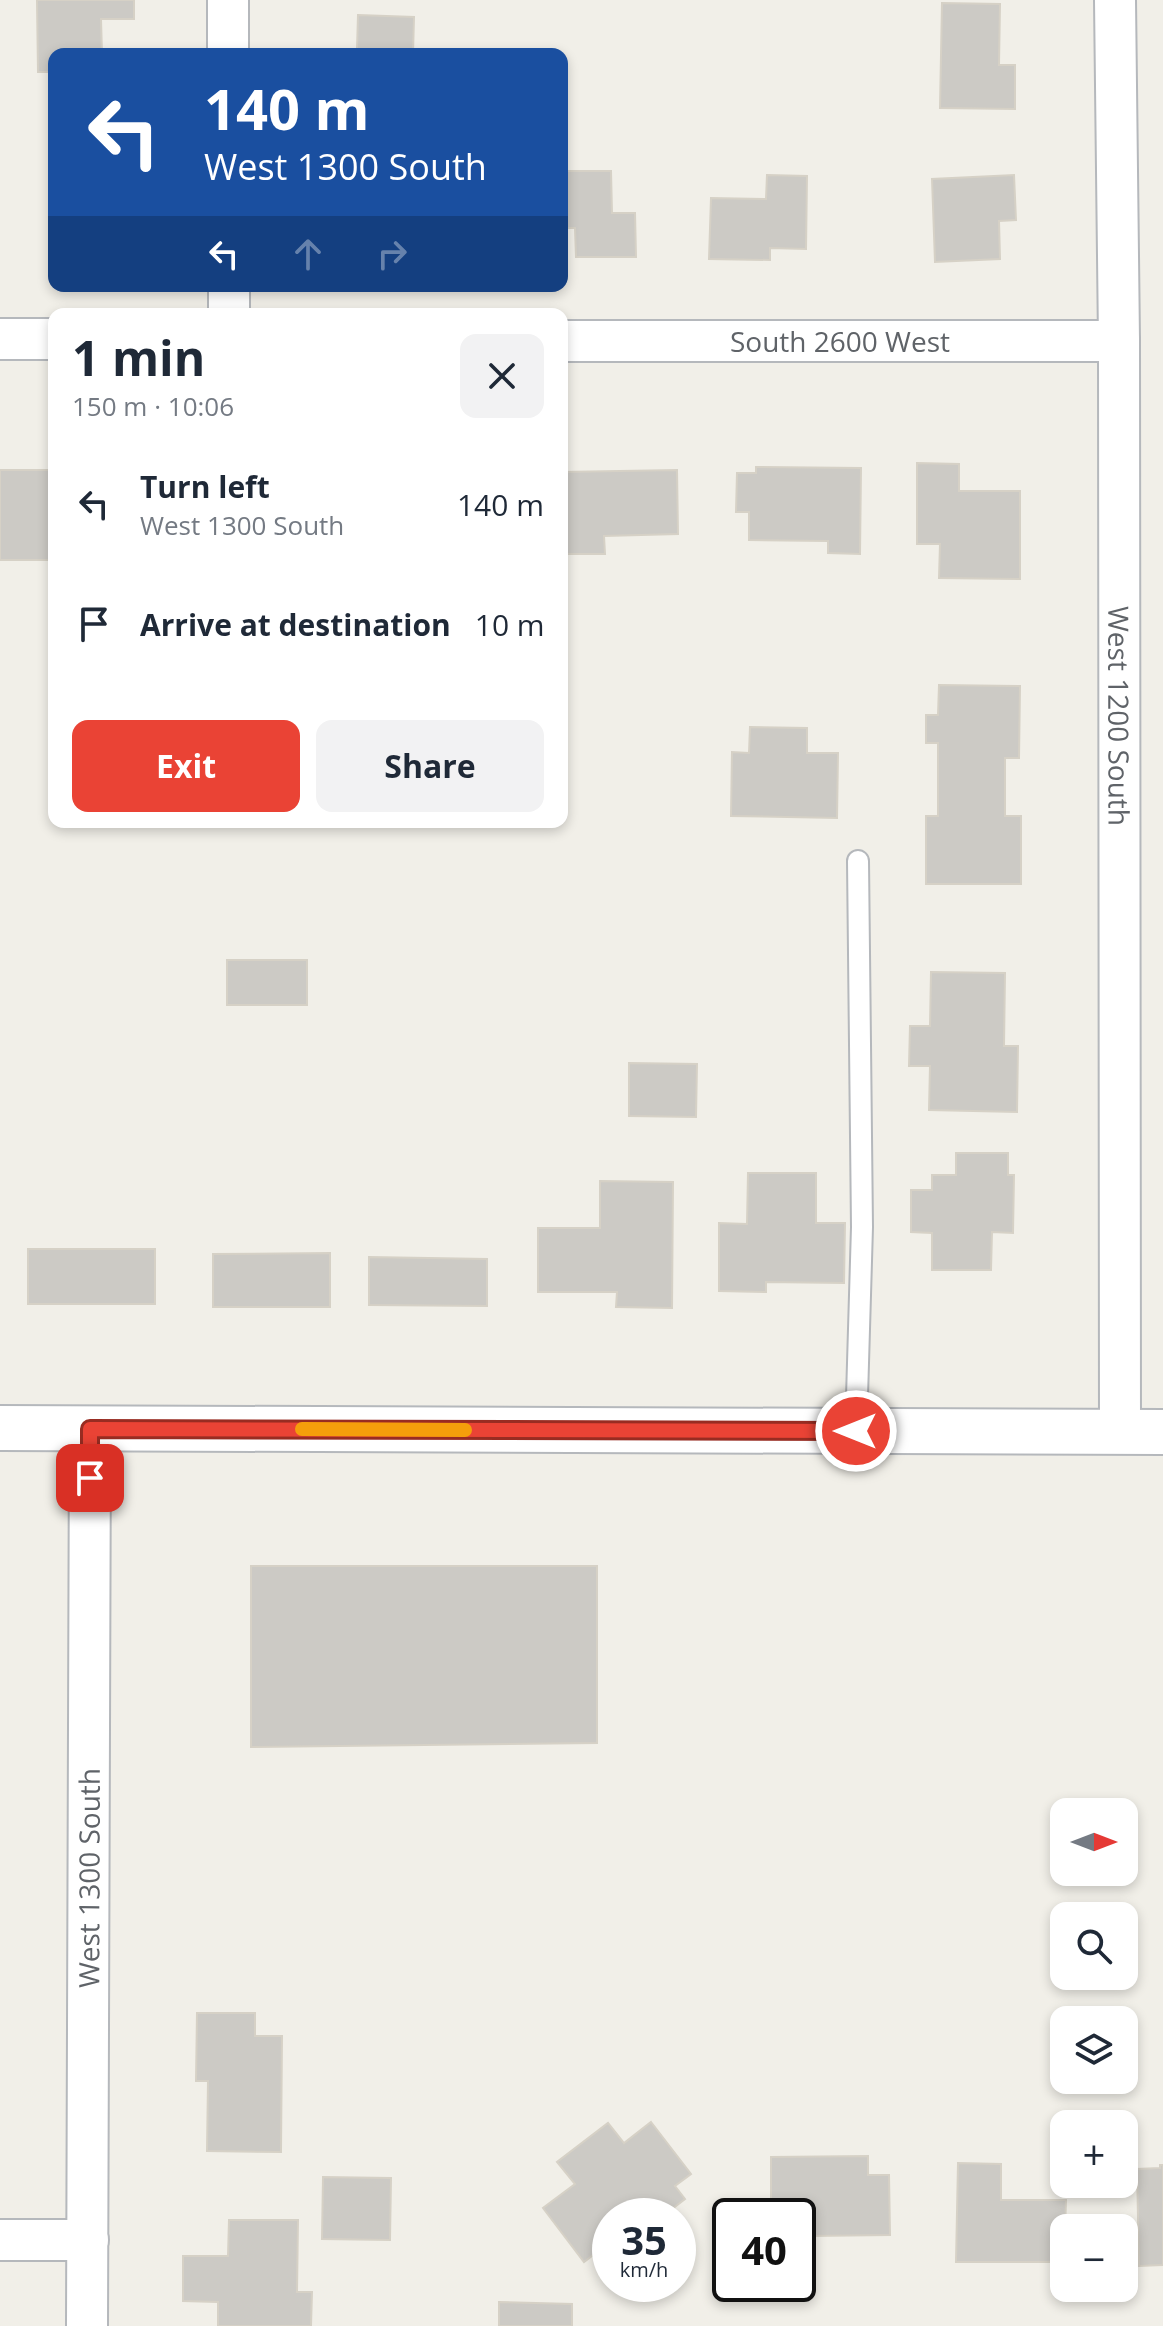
<!DOCTYPE html>
<meta charset="utf-8">
<style>
:root{--surface:#fff;--page:#f2f2f3;--text:#1f2937;--muted:#747a83;--accent:#ea4335}
body{margin:0;font-family:"Open Sans",sans-serif;background:var(--page);color:var(--text);height:100vh;display:flex;flex-direction:column;font-size:30px;white-space:nowrap}
*{box-sizing:border-box;margin:0}
p{font-size:26px;color:var(--muted)}
.icon{flex:none;width:44px;height:44px;fill:none;stroke:currentColor;stroke-width:2;stroke-linecap:round;stroke-linejoin:round}
.map{position:relative;flex:1;overflow:hidden}
.panel{position:absolute;left:48px;top:308px;width:520px;height:520px;display:flex;flex-direction:column;background:var(--surface);border-radius:16px;box-shadow:0 4px 12px #0003}
.panel>*{flex:none}
.top-card{position:absolute;left:48px;top:48px;width:520px;height:244px;border-radius:16px;box-shadow:0 4px 12px #0003;background:#1a4fa0;color:#fff;overflow:hidden}
.needle{width:52px;rotate:90deg}
.tools{position:absolute;left:1050px;top:1798px;display:grid;gap:16px}
.tools a{display:grid;place-items:center;width:88px;height:88px;border-radius:16px;background:var(--surface);box-shadow:0 4px 12px #0003;font-size:40px}
.speed{position:absolute;left:592px;top:2198px;display:flex;gap:16px;font-size:40px;font-weight:700;text-align:center}
.speed>*{display:grid;place-content:center;width:104px;height:104px;border-radius:50%;background:var(--surface);box-shadow:0 4px 12px #0003;line-height:1}
.speed small{font-size:20px;font-weight:400}
.speed .limit{border:4px solid #111;border-radius:12px;background:#fff;color:#111}
.pin{position:absolute;display:grid;place-items:center;width:68px;height:68px;color:#fff;margin:-34px;border-radius:16px;box-shadow:0 4px 12px #0006}
.me{position:absolute;width:88px;margin:-44px;rotate:270deg;stroke-linejoin:round;filter:drop-shadow(0 0 6px #0008)}
.turn{display:flex;align-items:center;gap:28px;height:168px;padding:0 24px;font-size:36px}
.turn .icon{width:104px;height:104px;stroke-width:2.5}
.turn b{display:block;font-size:56px;line-height:68px}
.lanes{display:flex;align-items:center;height:76px;padding:0 24px;background:#0003;justify-content:center;gap:40px;direction:ltr}
.lanes .off{opacity:.35}
.round{display:grid;place-items:center;flex:none;width:84px;height:84px;border-radius:16px;background:var(--page)}
.headline{display:flex;align-items:center;justify-content:space-between;height:136px;padding:0 24px}
h1{font-size:48px;font-weight:700;line-height:60px}
.cta{display:flex;gap:16px;margin-top:auto;padding:16px 24px}
.cta a{flex:1;height:92px;border-radius:16px;background:var(--accent);color:#fff;font-size:32px;font-weight:700;line-height:92px;text-align:center}
.cta a+a{background:var(--page);color:var(--text)}
ul{padding:0;list-style:none}
li{display:flex;align-items:center;gap:24px;height:120px;padding:0 24px}
li div{flex:1}
li b{display:block;font-size:30px}
li em{font-style:normal}
.map>svg:first-child{display:block}
.building{fill:#cccac5;stroke:#d6d1c6;stroke-width:2}
.lines{fill:none;stroke-linecap:round;stroke-linejoin:round}
.service-casing{stroke:#b5b8bc;stroke-width:24}
.minor-casing{stroke:#b5b8bc;stroke-width:44}
.tertiary-casing{stroke:#b5b8bc;stroke-width:48}
.service{stroke:#fff;stroke-width:20}
.minor{stroke:#fff;stroke-width:40}
.tertiary{stroke:#fff;stroke-width:44}
.route-casing{stroke:#982c22;stroke-width:20}
.route{stroke:#ea4335;stroke-width:14}
.slow{stroke:#f59e0b;stroke-width:14}
.labels{text-anchor:middle;dominant-baseline:central;stroke-width:7;stroke-linejoin:round;paint-order:stroke}
.street-label{font-size:28px;fill:#5f6368;stroke:#fff}
</style>
<div class="map">
<svg width="1163" height="2326" viewBox="0 0 1163 2326">
<rect width="100%" height="100%" fill="#f1efe8"/>
<g class="building">
<path d="M 37,0 L 134,0 L 134,19 L 101,19 L 102,54 L 54,54 L 54,72 L 38,72 Z"/>
<path d="M 942,3 L 1000,4 L 999,65 L 1015,65 L 1015,109 L 940,108 Z"/>
<path d="M 358,15 L 414,17 L 413,54 L 338,54 L 338,49 L 357,49 Z"/>
<path d="M 562,171 L 611,171 L 612,213 L 635,213 L 636,257 L 576,257 L 575,228 L 562,228 Z"/>
<path d="M 767,175 L 807,176 L 806,249 L 770,248 L 770,260 L 709,259 L 711,198 L 766,199 Z"/>
<path d="M 1014,175 L 1016,220 L 999,221 L 1000,259 L 935,262 L 932,179 Z"/>
<path d="M 917,463 L 959,464 L 959,491 L 1020,491 L 1020,579 L 939,578 L 940,544 L 917,544 Z"/>
<path d="M 756,467 L 861,468 L 860,554 L 828,553 L 828,541 L 749,540 L 749,512 L 736,512 L 737,473 L 756,473 Z"/>
<rect x="0" y="470" width="54" height="90"/>
<path d="M 677,470 L 678,534 L 604,536 L 605,554 L 562,554 L 562,472 Z"/>
<path d="M 939,685 L 1020,686 L 1019,758 L 1005,758 L 1005,816 L 1021,816 L 1021,884 L 926,884 L 926,816 L 938,816 L 938,743 L 926,743 L 926,715 L 938,715 Z"/>
<path d="M 750,727 L 807,728 L 807,753 L 838,753 L 837,818 L 731,816 L 732,752 L 749,753 Z"/>
<rect x="227" y="960" width="80" height="45"/>
<path d="M 931,972 L 1005,973 L 1004,1046 L 1018,1046 L 1017,1112 L 929,1110 L 930,1066 L 909,1066 L 910,1026 L 930,1026 Z"/>
<path d="M 629,1063 L 697,1064 L 696,1117 L 629,1116 Z"/>
<path d="M 956,1153 L 1008,1153 L 1008,1175 L 1014,1175 L 1013,1233 L 992,1232 L 991,1270 L 932,1270 L 932,1233 L 911,1232 L 911,1190 L 932,1190 L 932,1175 L 956,1175 Z"/>
<path d="M 748,1173 L 816,1173 L 816,1223 L 845,1223 L 844,1283 L 766,1282 L 766,1292 L 719,1291 L 719,1223 L 747,1224 Z"/>
<path d="M 600,1181 L 673,1182 L 672,1308 L 616,1307 L 617,1292 L 538,1292 L 538,1228 L 600,1228 Z"/>
<rect x="28" y="1249" width="127" height="55"/>
<path d="M 330,1253 L 330,1307 L 213,1307 L 213,1254 Z"/>
<path d="M 369,1257 L 487,1259 L 487,1306 L 369,1305 Z"/>
<path d="M 251,1566 L 597,1566 L 597,1743 L 251,1747 Z"/>
<path d="M 197,2013 L 255,2013 L 255,2036 L 282,2036 L 281,2152 L 207,2151 L 208,2081 L 196,2081 Z"/>
<path d="M 651,2122 L 691,2174 L 675,2186 L 685,2199 L 663,2216 L 610,2216 L 610,2242 L 584,2262 L 543,2208 L 575,2184 L 557,2162 L 608,2123 L 624,2143 Z"/>
<path d="M 868,2156 L 868,2175 L 889,2175 L 890,2235 L 811,2236 L 811,2220 L 798,2220 L 798,2216 L 771,2216 L 771,2157 Z"/>
<path d="M 958,2163 L 1001,2164 L 1001,2200 L 1066,2200 L 1064,2262 L 956,2262 Z"/>
<path d="M 1160,2165 L 1163,2165 L 1163,2265 L 1139,2266 L 1137,2169 L 1160,2168 Z"/>
<path d="M 323,2177 L 391,2178 L 390,2240 L 322,2239 Z"/>
<path d="M 229,2220 L 298,2220 L 297,2292 L 312,2292 L 311,2326 L 218,2326 L 218,2302 L 183,2301 L 183,2256 L 228,2256 Z"/>
<path d="M 499,2302 L 572,2304 L 572,2326 L 499,2326 Z"/>
</g>
<g class="lines">
<g class="service-casing">
<path id="service" d="M 856,1431 L 862,1227 L 858,861"/>
</g>
<g class="minor-casing">
<g id="minor">
<path d="M 228,0 L 228,54"/>
<path id="s1" d="M 1115,0 L 1119,341 L 1120,1432"/>
<path d="M 229,286 L 229,314"/>
<path d="M 0,339 L 54,339"/>
<path id="s2" d="M 562,341 L 1119,341"/>
<path d="M 0,2240 L 88,2240"/>
<path id="s3" d="M 87,2326 L 90,1429"/>
</g>
</g>
<g class="tertiary-casing">
<path id="tertiary" d="M 0,1428 L 1163,1432"/>
</g>
<use href="#service" class="service"/>
<use href="#minor" class="minor"/>
<use href="#tertiary" class="tertiary"/>
</g>
<g class="lines">
<g class="route-casing">
<path id="route" d="M 90,1478 L 90,1429 L 856,1431"/>
</g>
<use href="#route" class="route"/>
<path class="slow" d="M 302,1429 L 465,1430"/>
</g>
<g class="labels">
<g class="street-label">
<text stroke="none"><textPath href="#s2" startOffset="278">South 2600 West</textPath></text>
<text stroke="none"><textPath href="#s1" startOffset="716">West 1200 South</textPath></text>
<text stroke="none"><textPath href="#s3" startOffset="448">West 1300 South</textPath></text>
</g>
</g>
</svg>
<div class="tools">
<a><svg class="needle" viewBox="-14 -14 28 28"><path d="M0-13l5 13h-10z" fill="#e53935"/><path d="M0 13l5-13h-10z" fill="#747a83"/></svg></a>
<a><svg class="icon" aria-label="search" viewBox="0 0 24 24"><circle cx="10" cy="10" r="6"/><path d="M15 15l6 6"/></svg></a>
<a><svg class="icon" aria-label="layers" viewBox="0 0 24 24"><path d="M12 4l9 5-9 5-9-5zM3 14l9 5 9-5"/></svg></a>
<a>+</a>
<a>−</a>
</div>
<div class="speed"><div>35<small>km/h</small></div><div class="limit">40</div></div>
<div class="pin" style="left:90px;top:1478px;background:#d93025"><svg class="icon" aria-label="arrive" viewBox="0 0 24 24"><path d="M6 21V4h12l-3 4 3 4H6"/></svg></div>
<svg class="me" style="left:856px;top:1431px" viewBox="-20 -20 40 40"><circle r="17" fill="#ea4335" stroke="#fff" stroke-width="3"/><path d="M0-11L8 9 0 5-8 9z" fill="#fff"/></svg>
<div class="top-card">
<div class="turn"><svg class="icon" aria-label="left" viewBox="0 0 24 24"><path d="M17 20v-9H6M10 6l-5 5 5 5"/></svg><div><b>140 m</b>West 1300 South</div></div>
<div class="lanes"><svg class="icon" aria-label="left" viewBox="0 0 24 24"><path d="M17 20v-9H6M10 6l-5 5 5 5"/></svg><svg class="icon off" aria-label="ahead" viewBox="0 0 24 24"><path d="M12 20V5M6 11l6-6 6 6"/></svg><svg class="icon off" aria-label="right" viewBox="0 0 24 24"><path d="M7 20v-9h11M14 6l5 5-5 5"/></svg></div>
</div>
<section class="panel">
<div class="headline"><div><h1>1 min</h1><p>150 m · 10:06</p></div><a class="round"><svg class="icon" aria-label="close" viewBox="0 0 24 24"><path d="M6 6l12 12M18 6L6 18"/></svg></a></div>
<ul>
<li><svg class="icon" aria-label="left" viewBox="0 0 24 24"><path d="M17 20v-9H6M10 6l-5 5 5 5"/></svg><div><b>Turn left</b><p>West 1300 South</p></div><em>140 m</em></li>
<li><svg class="icon" aria-label="arrive" viewBox="0 0 24 24"><path d="M6 21V4h12l-3 4 3 4H6"/></svg><div><b>Arrive at destination</b></div><em>10 m</em></li>
</ul>
<div class="cta"><a>Exit</a><a>Share</a></div>
</section>
</div>
